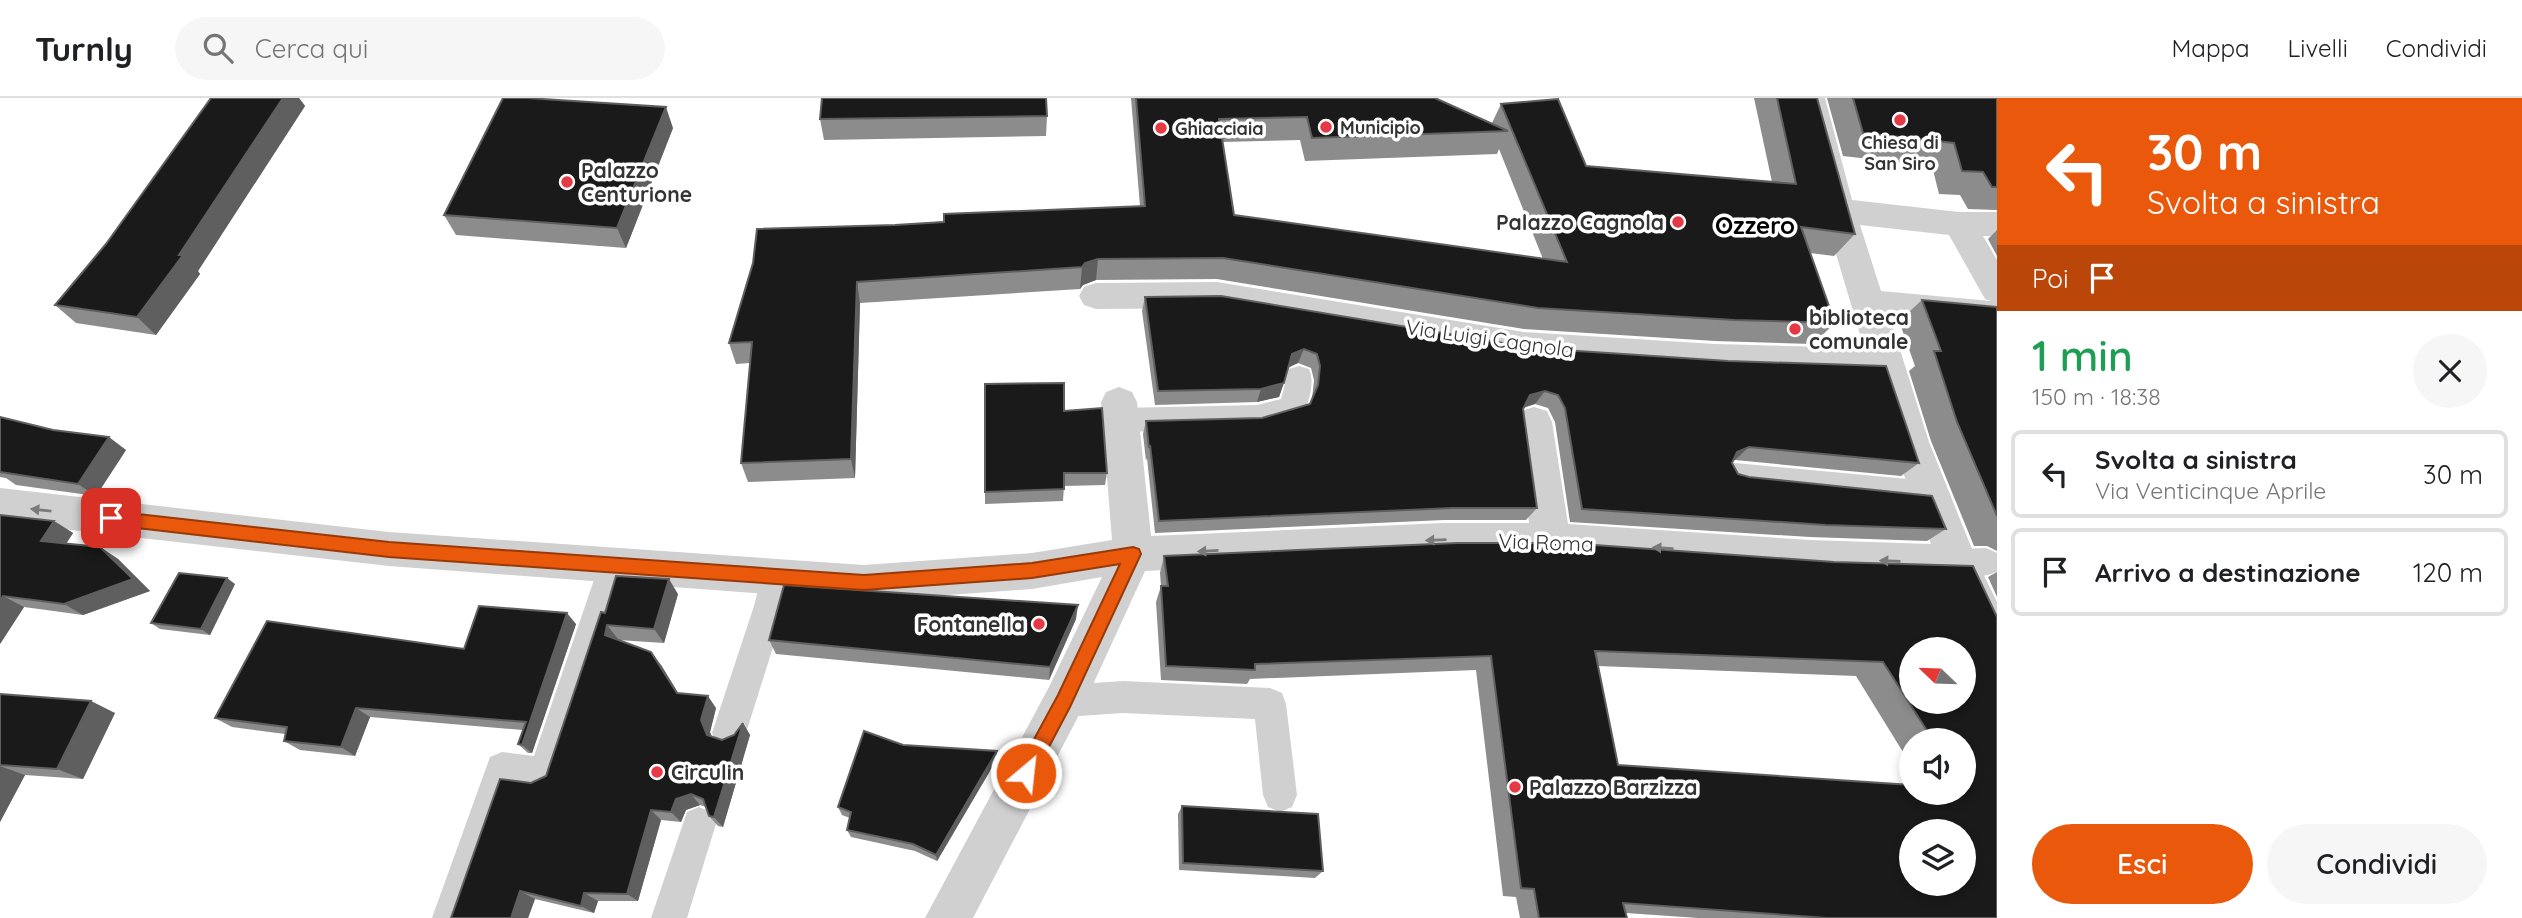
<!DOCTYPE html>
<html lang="it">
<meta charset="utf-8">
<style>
:root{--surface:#fff;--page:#f6f6f6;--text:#202124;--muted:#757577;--line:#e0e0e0;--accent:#ea580c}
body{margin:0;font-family:Quicksand,sans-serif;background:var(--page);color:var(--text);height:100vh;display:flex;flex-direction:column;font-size:26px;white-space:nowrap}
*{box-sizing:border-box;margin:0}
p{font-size:23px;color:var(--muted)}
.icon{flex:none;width:38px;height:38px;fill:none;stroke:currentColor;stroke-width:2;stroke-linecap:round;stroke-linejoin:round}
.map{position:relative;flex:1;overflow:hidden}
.sheet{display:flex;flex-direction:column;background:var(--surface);width:525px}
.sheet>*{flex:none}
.guide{background:#ea580c;color:#fff;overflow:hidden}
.needle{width:46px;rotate:293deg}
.controls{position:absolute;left:1899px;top:539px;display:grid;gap:14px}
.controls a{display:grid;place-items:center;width:77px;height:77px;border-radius:50%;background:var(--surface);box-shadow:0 4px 10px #0003;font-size:35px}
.pin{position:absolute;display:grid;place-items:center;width:60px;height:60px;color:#fff;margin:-30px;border-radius:14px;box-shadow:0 4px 10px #0006}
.me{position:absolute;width:77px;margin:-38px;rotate:28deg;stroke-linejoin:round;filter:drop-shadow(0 0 5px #0008)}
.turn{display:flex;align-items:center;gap:24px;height:147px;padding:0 35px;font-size:32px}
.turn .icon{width:91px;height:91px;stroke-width:2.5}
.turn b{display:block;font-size:49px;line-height:60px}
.then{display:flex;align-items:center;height:66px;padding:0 35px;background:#0003;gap:14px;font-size:26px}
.round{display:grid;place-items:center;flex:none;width:74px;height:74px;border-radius:37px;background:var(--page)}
.summary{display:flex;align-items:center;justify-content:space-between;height:119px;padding:0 35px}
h1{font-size:42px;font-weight:600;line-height:52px;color:#1e9e55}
.action{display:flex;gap:14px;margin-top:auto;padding:14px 35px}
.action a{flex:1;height:80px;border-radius:42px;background:var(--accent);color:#fff;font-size:28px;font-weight:600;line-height:80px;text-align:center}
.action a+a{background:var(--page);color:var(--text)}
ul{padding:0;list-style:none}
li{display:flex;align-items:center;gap:21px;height:88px;margin:0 14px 10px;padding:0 21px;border:4px solid var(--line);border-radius:10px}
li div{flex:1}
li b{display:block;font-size:26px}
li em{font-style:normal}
header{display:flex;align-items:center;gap:42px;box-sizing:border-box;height:98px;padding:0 35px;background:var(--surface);border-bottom:2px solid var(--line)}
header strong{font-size:33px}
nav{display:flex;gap:38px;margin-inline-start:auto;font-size:24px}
.search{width:490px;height:63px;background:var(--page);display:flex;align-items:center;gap:18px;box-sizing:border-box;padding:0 24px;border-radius:38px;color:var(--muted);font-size:26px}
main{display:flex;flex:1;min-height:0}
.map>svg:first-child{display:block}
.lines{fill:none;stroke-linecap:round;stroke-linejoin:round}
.lane{fill:#d0d0d0;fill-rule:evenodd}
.street{fill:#d0d0d0;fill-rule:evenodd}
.wall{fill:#8c8c8c;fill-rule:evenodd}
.shaded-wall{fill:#5f5f5f}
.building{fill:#1a1a1a;stroke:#5f5f5f;stroke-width:2;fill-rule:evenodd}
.oneway{fill:#7a7a7a}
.route{fill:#ea580c;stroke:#983908;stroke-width:2}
.poi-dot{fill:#e63946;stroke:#fff;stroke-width:2.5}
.labels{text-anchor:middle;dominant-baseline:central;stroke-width:7;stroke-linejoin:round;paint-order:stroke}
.far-poi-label{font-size:18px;font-weight:bold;fill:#333;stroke:#fff;text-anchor:start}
.poi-label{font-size:21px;font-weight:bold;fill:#333;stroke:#fff;text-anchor:start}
.street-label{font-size:21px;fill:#333;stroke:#fff}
.quarter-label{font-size:24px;font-weight:bold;fill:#000;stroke:#fff}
</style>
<header>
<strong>Turnly</strong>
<div class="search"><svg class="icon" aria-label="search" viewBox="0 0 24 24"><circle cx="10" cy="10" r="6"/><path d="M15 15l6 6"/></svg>Cerca qui</div>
<nav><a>Mappa</a><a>Livelli</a><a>Condividi</a></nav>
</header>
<main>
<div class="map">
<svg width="1997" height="820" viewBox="0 0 1997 820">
<rect width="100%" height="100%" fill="#fff"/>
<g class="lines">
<g class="lane">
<path d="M 1299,268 L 1309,271 C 1315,284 1309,304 1303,317 L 1257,331 L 1121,334 L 1111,330 L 1107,322 L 1111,314 L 1121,310 L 1257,307 L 1281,301 L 1289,271 Z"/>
<path d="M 1735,365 L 1930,383 L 1940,387 L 1945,396 L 1940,405 L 1930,409 L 1735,389 L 1725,386 L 1720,377 L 1725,368 Z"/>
<path d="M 1986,450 L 1997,455 L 1997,474 C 1981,480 1963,481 1947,475 L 1943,465 L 1947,455 L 1958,451 Z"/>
<path d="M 614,453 L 625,457 L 629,467 L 557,688 L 545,693 L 513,689 L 468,820 L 432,820 L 490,659 L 502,654 L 534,658 L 599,467 L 603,457 Z"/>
<path d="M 775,464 L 786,468 L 790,478 L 786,508 L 746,635 L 741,646 L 729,651 L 717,646 L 712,635 L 754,508 L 764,468 Z"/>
<path d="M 1123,583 L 1270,590 L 1282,595 L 1286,606 L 1297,697 L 1292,709 L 1280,714 L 1268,709 L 1263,697 L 1255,621 L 1123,615 L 1064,619 L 1052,614 L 1048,603 L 1052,592 L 1064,587 Z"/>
<path d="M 699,709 L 711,714 L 716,726 L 687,820 L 651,820 L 687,714 Z"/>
</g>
<path class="street" d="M 1795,0 L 1825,0 L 1852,102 L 1959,114 L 1997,114 L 1997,138 L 1983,138 L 1997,162 L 1997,230 L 1890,220 L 1929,344 L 1976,461 L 1997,504 L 1997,566 L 1982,561 L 1946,482 L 1810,478 L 1551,459 L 1444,459 L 1145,473 L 1079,617 L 973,820 L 925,820 L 1049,589 L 1102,479 L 1032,491 L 864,503 L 389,468 L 0,424 L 0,390 L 389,434 L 864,467 L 1032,455 L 1112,442 L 1101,304 L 1106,294 L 1119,289 L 1132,294 L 1137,304 L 1151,438 L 1444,425 L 1529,425 L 1516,324 L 1521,313 L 1534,309 L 1547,313 L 1552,324 L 1568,426 L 1810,442 L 1931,446 L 1891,344 L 1872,279 L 1715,274 L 1524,262 L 1217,210 L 1096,211 L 1084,207 L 1079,198 L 1084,189 L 1096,185 L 1217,184 L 1524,234 L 1715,246 L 1864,250 L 1820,102 ZM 1860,127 L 1949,137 L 1985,201 L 1991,203 L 1881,193 Z"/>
</g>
<g class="wall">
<path d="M 211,0 L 299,0 L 305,8 L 198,173 L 200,176 L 156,237 L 76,225 L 55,207 L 106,146 Z"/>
<path d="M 1131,0 L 1435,0 L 1492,25 L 1501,6 L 1586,68 L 1772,84 L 1754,0 L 1817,0 L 1855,136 L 1834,158 L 1810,155 L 1835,225 L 1813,246 L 1715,243 L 1524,231 L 1217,181 L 1096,182 L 1083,187 L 1080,191 L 860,205 L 855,380 L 748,384 L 741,365 L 750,265 L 736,266 L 729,245 L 895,127 L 1140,108 ZM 1300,42 L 1305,63 L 1497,56 L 1499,51 L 1543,161 L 1234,117 L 1222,44 Z"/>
<path d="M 1827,0 L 1997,0 L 1997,112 L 1968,111 L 1960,97 L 1939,96 L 1932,68 L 1843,58 Z"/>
<path d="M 1047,18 L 1046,38 L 824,42 L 820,21 Z"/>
<path d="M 673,30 L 626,150 L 456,137 L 444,117 Z"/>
<path d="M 1997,132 L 1997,158 L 1988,141 Z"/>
<path d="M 1145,199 L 1919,365 L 1901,378 L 1735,362 L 1733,363 L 1732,365 L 1738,376 L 1946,431 L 1927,443 L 1810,439 L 1570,424 L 1555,324 L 1548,310 L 1535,306 L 1524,310 L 1523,311 L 1537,410 L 1526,422 L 1444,422 L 1155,435 L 1147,360 L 1146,363 L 1143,336 L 1146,323 L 1262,320 L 1309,306 L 1312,301 L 1314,282 L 1311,270 L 1298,265 L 1288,270 L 1279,299 L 1257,304 L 1155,307 L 1142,213 Z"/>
<path d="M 1922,202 L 1997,209 L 1997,453 L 1987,448 L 1974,448 L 1931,343 L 1909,273 L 1915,268 L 1899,223 Z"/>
<path d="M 985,286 L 1064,313 L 1107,375 L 1105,387 L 1064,388 L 1063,403 L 985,406 Z"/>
<path d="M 0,319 L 126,352 L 96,398 L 16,387 L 6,380 L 0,379 Z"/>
<path d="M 0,417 L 54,423 L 73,435 L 66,446 L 100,449 L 118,461 L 150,493 L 83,517 L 24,509 L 0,546 Z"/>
<path d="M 1164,458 L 1997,519 L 1997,820 L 1698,820 L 1626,815 L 1627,820 L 1520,820 L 1516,799 L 1503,798 L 1476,572 L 1250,581 L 1247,586 L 1161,582 L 1156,504 L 1161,488 L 1160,475 ZM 1598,568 L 1856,578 L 1911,667 L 1911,642 L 1964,642 L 1964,695 L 1618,667 Z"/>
<path d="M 1997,474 L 1997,499 L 1988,479 Z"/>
<path d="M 235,486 L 210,537 L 160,531 L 151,525 Z"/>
<path d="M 678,496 L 664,545 L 618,542 L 661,567 L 678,595 L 716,610 L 710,634 L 711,638 L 722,642 L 734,637 L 743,625 L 750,637 L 723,729 L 718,728 L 709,718 L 706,709 L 700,707 L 686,712 L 681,724 L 661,722 L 638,803 L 598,803 L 594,815 L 535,801 L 528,820 L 451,820 L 531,685 L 546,678 L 605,515 Z"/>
<path d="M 1076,521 L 1049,582 L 776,556 L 769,542 Z"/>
<path d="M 576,526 L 532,655 L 528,655 L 518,646 L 523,632 L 370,619 L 355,658 L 300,652 L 284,643 L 285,636 L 232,629 L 215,620 L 464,551 Z"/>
<path d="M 0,596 L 115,615 L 83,681 L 25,677 L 0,724 Z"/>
<path d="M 903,647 L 997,661 L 937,763 L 915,753 L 851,739 L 847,732 L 850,720 L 842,717 L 838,709 Z"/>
<path d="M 1182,708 L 1323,773 L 1315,780 L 1179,772 L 1178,716 Z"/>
</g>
<g class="shaded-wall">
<path d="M 283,0 L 299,0 L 305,8 L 198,173 L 200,176 L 156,237 L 137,219 Z"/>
<path d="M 666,9 L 673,30 L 626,150 L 617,130 Z"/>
<path d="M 1098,161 L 1096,182 L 1083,187 L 1080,191 L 1082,169 L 1085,165 Z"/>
<path d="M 857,184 L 860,205 L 855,380 L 851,361 Z"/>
<path d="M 1304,251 L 1298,265 L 1286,270 L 1292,256 Z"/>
<path d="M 1284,285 L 1279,299 L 1257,304 L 1261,291 Z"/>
<path d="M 1545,293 L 1535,306 L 1520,310 L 1530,297 Z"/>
<path d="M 109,339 L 126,352 L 96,398 L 78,386 Z"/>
<path d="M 1749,349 L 1735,362 L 1723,367 L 1737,354 Z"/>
<path d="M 54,423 L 73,435 L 60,455 L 41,443 Z"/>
<path d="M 100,449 L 118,461 L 150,493 L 83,517 L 64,506 Z"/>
<path d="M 227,480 L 235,486 L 210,537 L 201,531 Z"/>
<path d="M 669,481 L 678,496 L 664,545 L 654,531 Z"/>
<path d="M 3,498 L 24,509 L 0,546 L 0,503 Z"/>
<path d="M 1078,507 L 1076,521 L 1049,582 L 1050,569 Z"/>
<path d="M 567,515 L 576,526 L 532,655 L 522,647 Z"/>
<path d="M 607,527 L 618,541 L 616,551 L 605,537 Z"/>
<path d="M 651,554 L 661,567 L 686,608 L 677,595 Z"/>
<path d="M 708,598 L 716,610 L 710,634 L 716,648 L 707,637 L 701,622 Z"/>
<path d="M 91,603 L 115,615 L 83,681 L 57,671 Z"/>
<path d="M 356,610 L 370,619 L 355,658 L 341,649 Z"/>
<path d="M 743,625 L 750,637 L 723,729 L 714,719 Z"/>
<path d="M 997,653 L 997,661 L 937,763 L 936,757 Z"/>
<path d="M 0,668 L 25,677 L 0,724 Z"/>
<path d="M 691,696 L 700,707 L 686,712 L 681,724 L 671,714 L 676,701 Z"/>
<path d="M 651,712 L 661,722 L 638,803 L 627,796 Z"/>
<path d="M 520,793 L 535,801 L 528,820 L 511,820 Z"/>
<path d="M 584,795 L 598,803 L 594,815 L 581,808 Z"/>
</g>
<g class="building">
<path d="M 211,0 L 283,0 L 179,157 L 183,157 L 137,219 L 55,207 L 106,146 Z"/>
<path d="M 503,0 L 527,0 L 666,9 L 617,130 L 444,117 Z"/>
<path d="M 822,0 L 1046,0 L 1047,18 L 820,21 Z"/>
<path d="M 1136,0 L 1435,0 L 1508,33 L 1312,40 L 1307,19 L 1219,21 L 1234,117 L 1567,164 L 1501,6 L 1558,1 L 1586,68 L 1796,86 L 1777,0 L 1817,0 L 1855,136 L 1801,129 L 1835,225 L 1734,222 L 1538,210 L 1223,160 L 1098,161 L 1085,165 L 1082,169 L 857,184 L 851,361 L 741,365 L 752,244 L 729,245 L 753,165 L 757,131 L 895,127 L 944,124 L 944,116 L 1145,108 Z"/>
<path d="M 1853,0 L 1997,0 L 1997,89 L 1992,89 L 1983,74 L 1962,73 L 1954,45 L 1863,35 Z"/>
<path d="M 1221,198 L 1533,250 L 1728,263 L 1886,268 L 1919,365 L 1749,349 L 1737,354 L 1732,365 L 1738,376 L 1749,379 L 1932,398 L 1946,431 L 1826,427 L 1582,411 L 1565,310 L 1558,297 L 1545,293 L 1530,297 L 1523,311 L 1537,410 L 1453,410 L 1159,423 L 1150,347 L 1149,350 L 1146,323 L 1262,320 L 1310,306 L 1318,287 L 1320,268 L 1317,256 L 1304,251 L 1292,256 L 1284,285 L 1261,291 L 1158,293 L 1145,199 Z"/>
<path d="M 1922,202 L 1997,209 L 1997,418 L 1957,324 L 1934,253 L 1941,253 Z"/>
<path d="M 1064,285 L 1064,313 L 1102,310 L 1107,375 L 1064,375 L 1064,391 L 985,394 L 985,286 Z"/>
<path d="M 0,319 L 53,332 L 109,339 L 78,386 L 0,374 Z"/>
<path d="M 0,417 L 54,423 L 41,443 L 100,449 L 133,481 L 64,506 L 3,498 L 0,503 Z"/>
<path d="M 1457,445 L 1567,445 L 1834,464 L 1973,468 L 1997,519 L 1997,820 L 1827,820 L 1623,805 L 1627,820 L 1539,820 L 1534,791 L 1521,790 L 1491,558 L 1255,566 L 1255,572 L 1166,568 L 1161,488 L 1168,488 L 1164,458 ZM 1911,551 L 1964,551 L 1964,604 L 1911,604 ZM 1595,553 L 1883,564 L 1933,642 L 1964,642 L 1964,695 L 1911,695 L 1911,687 L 1618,667 ZM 1911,733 L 1964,733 L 1964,786 L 1911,786 Z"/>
<path d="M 179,475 L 227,480 L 201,531 L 151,525 Z"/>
<path d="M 616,478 L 669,481 L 654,531 L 607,527 L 605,537 L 651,554 L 677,595 L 708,598 L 701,622 L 707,637 L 722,642 L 734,637 L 743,625 L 714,719 L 709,718 L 703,701 L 691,696 L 676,701 L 671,714 L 651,712 L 627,796 L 584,795 L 581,808 L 520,793 L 511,820 L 451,820 L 500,681 L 531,685 L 546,678 L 601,514 L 605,515 Z"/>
<path d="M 784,487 L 1078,507 L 1050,569 L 769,542 Z"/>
<path d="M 479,508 L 567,515 L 522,647 L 518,646 L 526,624 L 356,610 L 341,649 L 284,643 L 287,629 L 215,620 L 267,523 L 464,551 Z"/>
<path d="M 0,596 L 91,603 L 57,671 L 0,667 Z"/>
<path d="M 864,633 L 903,647 L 997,653 L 936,757 L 913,746 L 847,732 L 851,714 L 838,709 Z"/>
<path d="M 1182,708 L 1318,716 L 1323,773 L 1183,765 Z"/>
</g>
<defs><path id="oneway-solid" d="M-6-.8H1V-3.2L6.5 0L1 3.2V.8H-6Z" transform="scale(1.75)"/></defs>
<g class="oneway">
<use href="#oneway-solid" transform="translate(41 412) rotate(-174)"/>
<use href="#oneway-solid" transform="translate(1436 442) rotate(178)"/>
<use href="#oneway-solid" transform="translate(1663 450) rotate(-176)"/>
<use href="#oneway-solid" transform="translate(1208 453) rotate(177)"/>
<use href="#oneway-solid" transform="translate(1890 463) rotate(-178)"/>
</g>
<path class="route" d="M 111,413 L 389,444 L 864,477 L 1032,465 L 1133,449 L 1139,451 L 1141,456 L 1070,609 L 1032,681 L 1026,684 L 1019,681 L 1017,675 L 1019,669 L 1058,597 L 1120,466 L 1032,480 L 864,492 L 389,459 L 111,427 L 105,425 L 103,420 L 105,415 Z"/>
<g class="poi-dot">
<circle cx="1900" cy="22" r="7"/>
<circle cx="1326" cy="29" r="7"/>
<circle cx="1161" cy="30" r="7"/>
<circle cx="567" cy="84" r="7"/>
<circle cx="1678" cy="124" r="7"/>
<circle cx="1795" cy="231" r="7"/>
<circle cx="1039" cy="526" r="7"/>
<circle cx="657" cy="674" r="7"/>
<circle cx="1515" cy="689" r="7"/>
</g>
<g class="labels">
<g class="far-poi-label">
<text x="1340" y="29">Municipio</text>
<text x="1175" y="30">Ghiacciaia</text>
<text x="1900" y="44" text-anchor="middle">Chiesa di<tspan x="1900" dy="21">San Siro</tspan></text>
</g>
<g class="poi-label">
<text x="581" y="72">Palazzo<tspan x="581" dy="24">Centurione</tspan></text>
<text x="1664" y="124" text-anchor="end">Palazzo Cagnola</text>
<text x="1809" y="219">biblioteca<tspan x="1809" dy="24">comunale</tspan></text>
<text x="1025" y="526" text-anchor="end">Fontanella</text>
<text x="671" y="674">Circulin</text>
<text x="1529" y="689">Palazzo Barzizza</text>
</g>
<g class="street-label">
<text transform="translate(1490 240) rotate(8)">Via Luigi Cagnola</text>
<text transform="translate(1546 444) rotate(2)">Via Roma</text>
</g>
<g class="quarter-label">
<text x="1755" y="127">Ozzero</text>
</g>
</g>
</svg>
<div class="controls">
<a><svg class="needle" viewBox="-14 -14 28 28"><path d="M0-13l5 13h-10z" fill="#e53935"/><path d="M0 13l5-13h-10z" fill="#757577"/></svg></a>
<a><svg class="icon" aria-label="sound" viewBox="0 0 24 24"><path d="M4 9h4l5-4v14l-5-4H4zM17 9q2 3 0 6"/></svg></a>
<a><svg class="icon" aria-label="layers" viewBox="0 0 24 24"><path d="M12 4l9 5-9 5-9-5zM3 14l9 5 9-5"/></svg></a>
</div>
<div class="pin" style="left:111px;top:420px;background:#d93025"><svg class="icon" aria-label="arrive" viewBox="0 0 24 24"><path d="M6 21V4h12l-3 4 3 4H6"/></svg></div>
<svg class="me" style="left:1026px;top:675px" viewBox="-20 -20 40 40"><circle r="17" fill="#ea580c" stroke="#fff" stroke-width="3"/><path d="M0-11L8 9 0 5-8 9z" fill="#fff"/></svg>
</div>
<section class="sheet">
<div class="guide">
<div class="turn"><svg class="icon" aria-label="left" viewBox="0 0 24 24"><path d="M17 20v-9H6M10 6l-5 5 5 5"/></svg><div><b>30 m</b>Svolta a sinistra</div></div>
<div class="then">Poi<svg class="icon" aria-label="arrive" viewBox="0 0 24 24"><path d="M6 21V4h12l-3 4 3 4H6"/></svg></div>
</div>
<div class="summary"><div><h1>1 min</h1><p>150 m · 18:38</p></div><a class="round"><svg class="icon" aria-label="close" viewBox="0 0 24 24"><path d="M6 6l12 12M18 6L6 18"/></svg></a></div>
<ul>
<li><svg class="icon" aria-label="left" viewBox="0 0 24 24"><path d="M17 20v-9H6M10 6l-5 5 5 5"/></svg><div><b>Svolta a sinistra</b><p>Via Venticinque Aprile</p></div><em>30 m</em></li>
<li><svg class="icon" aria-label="arrive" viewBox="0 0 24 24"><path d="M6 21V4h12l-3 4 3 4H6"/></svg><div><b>Arrivo a destinazione</b></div><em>120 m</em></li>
</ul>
<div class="action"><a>Esci</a><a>Condividi</a></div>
</section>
</main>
